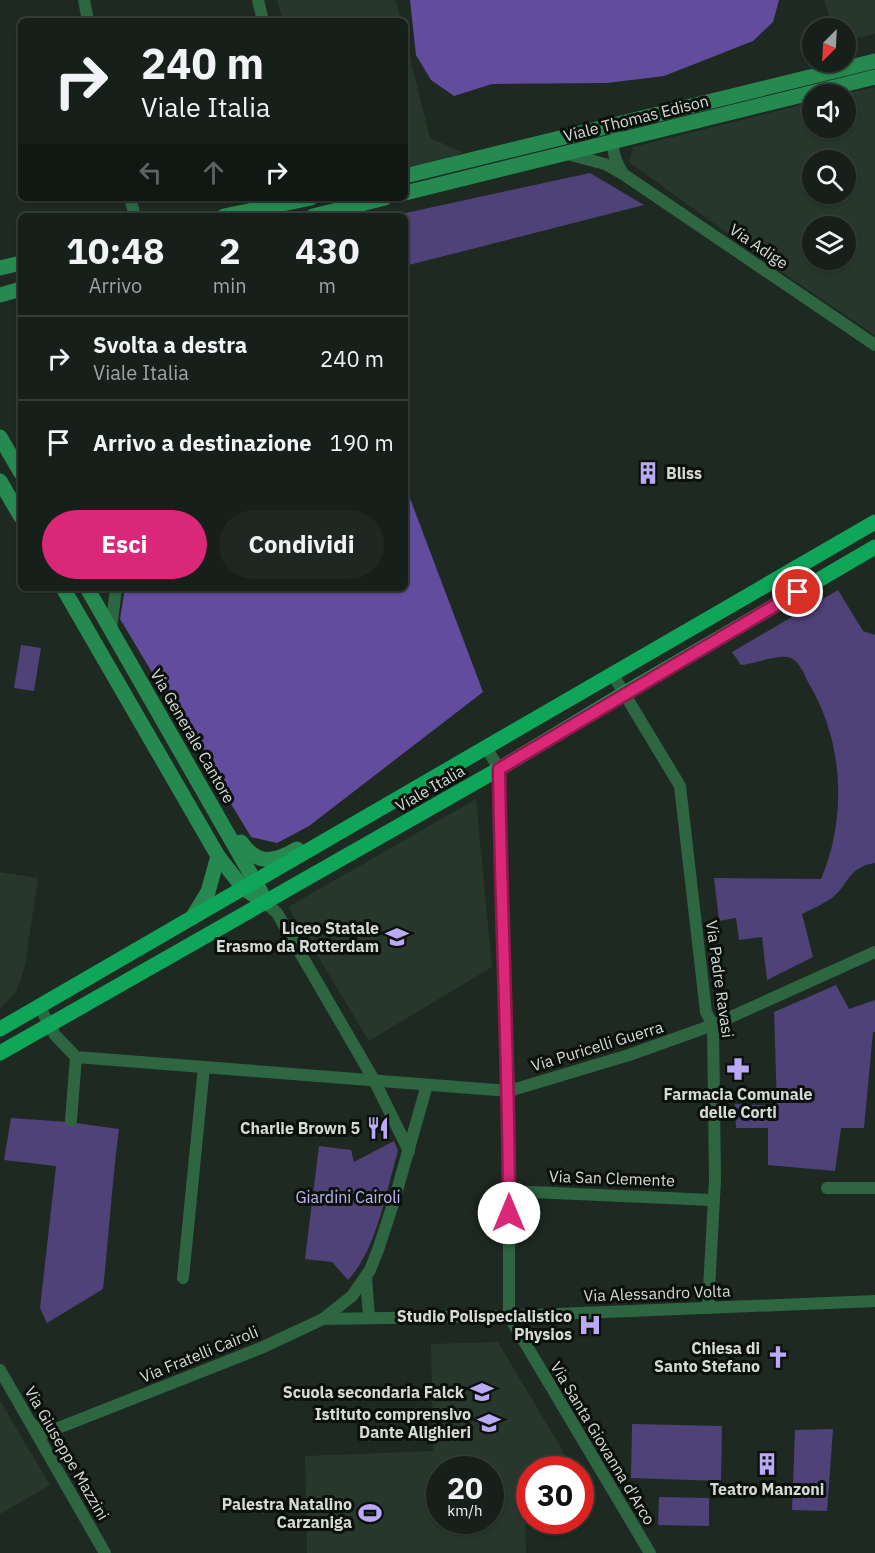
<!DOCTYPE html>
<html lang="it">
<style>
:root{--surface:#161f19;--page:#1f2722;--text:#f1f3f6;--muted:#9ea2a2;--line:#353d38;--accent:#db2777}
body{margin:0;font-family:"IBM Plex Sans",sans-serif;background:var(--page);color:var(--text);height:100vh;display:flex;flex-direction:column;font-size:22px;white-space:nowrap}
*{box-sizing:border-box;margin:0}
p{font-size:20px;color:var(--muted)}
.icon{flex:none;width:33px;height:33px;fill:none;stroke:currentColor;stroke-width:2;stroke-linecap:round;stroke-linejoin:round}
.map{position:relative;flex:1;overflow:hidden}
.details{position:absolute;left:18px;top:213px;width:390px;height:378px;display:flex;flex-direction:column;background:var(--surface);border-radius:9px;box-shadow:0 2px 4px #0004,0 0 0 2px var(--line)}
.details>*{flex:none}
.guide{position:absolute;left:18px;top:18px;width:390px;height:183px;border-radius:9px;box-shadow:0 2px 4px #0004,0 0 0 2px var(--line);background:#161f19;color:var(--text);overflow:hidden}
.needle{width:39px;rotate:204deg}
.buttons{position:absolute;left:802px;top:18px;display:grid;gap:12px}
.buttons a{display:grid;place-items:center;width:54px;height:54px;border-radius:50%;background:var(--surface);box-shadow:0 2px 4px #0004,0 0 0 2px var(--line);font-size:30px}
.speed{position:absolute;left:426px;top:1456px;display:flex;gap:12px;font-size:30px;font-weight:700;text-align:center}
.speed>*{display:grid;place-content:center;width:78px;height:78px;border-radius:50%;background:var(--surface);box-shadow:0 2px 4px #0004,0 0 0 2px var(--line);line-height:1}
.speed small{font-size:15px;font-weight:400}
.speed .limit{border:9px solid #d22;background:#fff;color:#111}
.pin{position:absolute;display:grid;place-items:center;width:51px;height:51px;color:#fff;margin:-26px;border:3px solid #fff;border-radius:50%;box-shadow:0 2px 6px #0007}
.me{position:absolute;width:66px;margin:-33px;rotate:0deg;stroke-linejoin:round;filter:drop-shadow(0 0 4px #0008)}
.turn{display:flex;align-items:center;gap:21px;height:126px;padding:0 24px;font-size:27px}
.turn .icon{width:78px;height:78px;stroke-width:2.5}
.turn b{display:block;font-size:42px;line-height:51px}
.lanes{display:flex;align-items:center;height:57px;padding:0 24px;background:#0003;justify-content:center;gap:30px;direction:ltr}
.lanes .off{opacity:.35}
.eta{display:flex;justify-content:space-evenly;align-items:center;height:102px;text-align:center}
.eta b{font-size:36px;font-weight:700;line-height:42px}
.button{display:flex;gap:12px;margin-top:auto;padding:12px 24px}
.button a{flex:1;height:69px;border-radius:36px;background:var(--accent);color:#fff;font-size:24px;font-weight:700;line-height:69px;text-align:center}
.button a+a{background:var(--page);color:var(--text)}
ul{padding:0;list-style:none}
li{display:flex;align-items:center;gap:18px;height:84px;padding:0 24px;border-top:2px solid var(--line)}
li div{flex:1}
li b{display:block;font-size:22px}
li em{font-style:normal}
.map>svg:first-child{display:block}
.built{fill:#27372c;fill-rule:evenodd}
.green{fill:#4f4279}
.forest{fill:#624c9e}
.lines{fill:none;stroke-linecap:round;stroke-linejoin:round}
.street{stroke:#2e6642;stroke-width:12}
.secondary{stroke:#268a50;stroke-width:15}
.primary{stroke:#10a65a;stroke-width:15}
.route-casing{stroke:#8e194d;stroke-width:15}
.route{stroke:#db2777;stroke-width:10}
.labels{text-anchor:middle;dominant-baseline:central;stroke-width:6;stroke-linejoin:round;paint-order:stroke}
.street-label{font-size:16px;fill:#d4dbd6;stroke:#0b100d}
.poi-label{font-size:16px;font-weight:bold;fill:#d4dbd6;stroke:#0b100d;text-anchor:end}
.park-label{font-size:16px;fill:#c4b6f9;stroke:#0b100d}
</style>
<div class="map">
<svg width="875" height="1553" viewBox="0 0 875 1553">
<rect width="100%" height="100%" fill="#1e2921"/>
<g class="built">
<path d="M 277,0 L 396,0 L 401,21 L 283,21 Z"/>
<path d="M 824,0 L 875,0 L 875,34 L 846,40 L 846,28 L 833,28 Z"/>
<path d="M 405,37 L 430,138 L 462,152 L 456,157 L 405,168 Z"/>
<path d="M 875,87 L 875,335 L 774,267 L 629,162 L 633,147 L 813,102 L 813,128 L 846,128 L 846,94 L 844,94 ZM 846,160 L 846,194 L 813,194 L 813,160 ZM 846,226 L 846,260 L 813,260 L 813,226 Z"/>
<path d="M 476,799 L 492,967 L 369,1041 L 288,907 Z"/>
<path d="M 0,872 L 38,878 L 25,965 L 21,979 L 16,992 L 0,1009 Z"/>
<path d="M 498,1342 L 574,1470 L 530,1470 L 529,1504 L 525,1505 L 526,1553 L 307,1553 L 305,1456 L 433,1451 L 431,1344 ZM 440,1470 L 490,1470 L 490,1521 L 440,1521 Z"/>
<path d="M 0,1401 L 50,1485 L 0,1514 Z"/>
</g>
<g class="green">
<path d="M 590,173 L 644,205 L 405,266 L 405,216 L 392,216 Z"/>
<path d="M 838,590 L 863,631 L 875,635 L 875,863 C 848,867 849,884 832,898 C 823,904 812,909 802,914 L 813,957 L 767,980 L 762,937 L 739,940 L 736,918 L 719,921 L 714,878 L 821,879 C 847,818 844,742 809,684 C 805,676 800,662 791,658 C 780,653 754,664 741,665 L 732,652 Z"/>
<path d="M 21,645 L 41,648 L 34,691 L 14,688 Z"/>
<path d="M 836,985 L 849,1009 L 875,1000 L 875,1032 L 873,1032 L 864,1128 L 841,1128 L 835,1171 L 768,1165 L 768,1128 L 736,1128 L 735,1104 L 777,1106 L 774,1012 Z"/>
<path d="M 11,1118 L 69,1122 L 119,1129 C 112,1182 109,1235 103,1289 L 47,1323 L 40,1308 L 56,1166 L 4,1160 Z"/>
<path d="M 394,1141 L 398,1151 C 386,1191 377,1249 348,1280 L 332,1262 L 305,1259 L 319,1146 L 351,1150 L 354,1162 Z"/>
<path d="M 632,1424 L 722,1426 L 721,1481 L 631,1478 Z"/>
<path d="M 833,1429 L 827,1511 L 792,1510 L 795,1430 Z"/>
<path d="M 659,1497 L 709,1498 L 709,1526 L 658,1525 Z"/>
</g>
<g class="forest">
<path d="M 410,0 L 779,0 L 773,22 L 753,41 L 664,76 L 607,83 L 492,84 L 454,96 L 431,80 L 416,55 Z"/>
<path d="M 405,485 L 483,692 L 309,826 L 277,843 L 251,837 L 120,619 L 125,588 L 405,588 Z"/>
</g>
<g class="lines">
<g class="street">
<path d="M 84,0 L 88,21"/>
<path d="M 258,0 L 263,21"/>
<path d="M 616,135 C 610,148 615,160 622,172"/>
<path d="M 567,154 L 605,164 L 623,174 L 875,345"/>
<path d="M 130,198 L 135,216"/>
<path d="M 111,630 L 116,588"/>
<path d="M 613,675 L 680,786 L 706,1012 L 713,1025 L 715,1180 L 708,1308"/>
<path d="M 486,747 L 499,769 L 502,941 L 509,1091 L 509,1316 L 650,1553"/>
<path d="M 266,903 L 277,913 L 374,1080 L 409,1151"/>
<path d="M 39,1006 L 55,1035 L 76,1057 L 509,1091 L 629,1055 L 713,1025 L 875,952"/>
<path d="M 71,1120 L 76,1057"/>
<path d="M 827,1188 L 875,1188"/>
<path d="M 509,1191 L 712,1200"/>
<path d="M 366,1276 L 369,1318"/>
<path d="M 183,1278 L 204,1067"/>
<path d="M 323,1319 L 509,1316 L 875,1301"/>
<path d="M 0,1370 L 105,1553"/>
<path d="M 31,1423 L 43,1434 L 261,1348 L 323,1319 L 352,1296 L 370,1270 L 378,1250 L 394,1201 L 427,1085"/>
</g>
<g class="secondary">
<path d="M 405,176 L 875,61"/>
<path d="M 405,193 L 875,77"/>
<path d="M 224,216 L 311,198"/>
<path d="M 313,216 L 385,198"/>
<path d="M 0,268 L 21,263"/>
<path d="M 0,295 L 21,289"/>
<path d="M 0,437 L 21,473"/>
<path d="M 0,481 L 21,517"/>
<path d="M 63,588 L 218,856 L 243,888 L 266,903"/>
<path d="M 87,588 L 261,892"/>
<path d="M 241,842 C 257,866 275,862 297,849"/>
<path d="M 192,918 L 208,892 L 218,856"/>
</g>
<g class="primary">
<path d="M 0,1029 L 875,522"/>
<path d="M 0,1053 L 499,769 L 625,693 L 875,547"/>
</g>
</g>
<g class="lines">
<g class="route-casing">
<path id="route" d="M 509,1213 C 509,1065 501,917 499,769 L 798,592"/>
</g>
<use href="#route" class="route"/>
</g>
<defs>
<g id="building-bare" transform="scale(1.8)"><path d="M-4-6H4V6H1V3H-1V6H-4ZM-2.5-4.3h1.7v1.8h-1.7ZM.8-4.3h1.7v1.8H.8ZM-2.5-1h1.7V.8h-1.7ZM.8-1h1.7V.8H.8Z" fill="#baaaf6" stroke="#0b100d" stroke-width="2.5" paint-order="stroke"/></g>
<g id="school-bare" transform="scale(1.8)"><path d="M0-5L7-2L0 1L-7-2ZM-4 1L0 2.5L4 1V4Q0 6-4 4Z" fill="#baaaf6" stroke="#0b100d" stroke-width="2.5" paint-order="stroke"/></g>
<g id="pharmacy-bare" transform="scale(1.8)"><path d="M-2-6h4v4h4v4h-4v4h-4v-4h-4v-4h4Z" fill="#baaaf6" stroke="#0b100d" stroke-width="2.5" paint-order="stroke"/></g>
<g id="restaurant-bare" transform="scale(1.8)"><path d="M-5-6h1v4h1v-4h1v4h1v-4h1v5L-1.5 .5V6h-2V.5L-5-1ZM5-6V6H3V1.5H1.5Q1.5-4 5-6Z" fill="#baaaf6" stroke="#0b100d" stroke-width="2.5" paint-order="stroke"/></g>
<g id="hospital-bare" transform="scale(1.8)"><path d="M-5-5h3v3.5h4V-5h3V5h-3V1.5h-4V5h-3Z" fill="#baaaf6" stroke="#0b100d" stroke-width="2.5" paint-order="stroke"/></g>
<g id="church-bare" transform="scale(1.8)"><path d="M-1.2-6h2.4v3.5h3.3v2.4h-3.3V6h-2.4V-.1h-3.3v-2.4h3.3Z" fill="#baaaf6" stroke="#0b100d" stroke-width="2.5" paint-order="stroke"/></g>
<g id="stadium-bare" transform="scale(1.8)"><path d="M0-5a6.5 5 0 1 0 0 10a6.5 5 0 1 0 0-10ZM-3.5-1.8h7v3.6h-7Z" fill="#baaaf6" stroke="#0b100d" stroke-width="2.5" paint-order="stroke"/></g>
</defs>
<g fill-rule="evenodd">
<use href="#building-bare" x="648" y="473"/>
<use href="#school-bare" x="397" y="937"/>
<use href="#pharmacy-bare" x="738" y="1069"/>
<use href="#restaurant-bare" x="378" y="1128"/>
<use href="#hospital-bare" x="590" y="1325"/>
<use href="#church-bare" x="778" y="1357"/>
<use href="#school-bare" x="482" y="1392"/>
<use href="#school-bare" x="489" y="1423"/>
<use href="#building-bare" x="767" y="1464"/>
<use href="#stadium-bare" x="370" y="1513"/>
</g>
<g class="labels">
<g class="street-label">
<text transform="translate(636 118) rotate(-14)">Viale Thomas Edison</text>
<text transform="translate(759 246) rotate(34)">Via Adige</text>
<text transform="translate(193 736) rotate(60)">Via Generale Cantore</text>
<text transform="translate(430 788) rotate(-30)">Viale Italia</text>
<text transform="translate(720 979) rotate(82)">Via Padre Ravasi</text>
<text transform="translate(597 1046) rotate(-17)">Via Puricelli Guerra</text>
<text transform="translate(612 1178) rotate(2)">Via San Clemente</text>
<text transform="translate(657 1293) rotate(-2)">Via Alessandro Volta</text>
<text transform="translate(199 1354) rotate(-22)">Via Fratelli Cairoli</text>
<text transform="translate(603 1443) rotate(59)">Via Santa Giovanna d'Arco</text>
<text transform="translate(67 1453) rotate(60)">Via Giuseppe Mazzini</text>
</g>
<g class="poi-label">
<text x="666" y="473" text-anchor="start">Bliss</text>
<text x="379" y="928">Liceo Statale<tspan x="379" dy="18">Erasmo da Rotterdam</tspan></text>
<text x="738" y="1094" text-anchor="middle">Farmacia Comunale<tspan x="738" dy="18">delle Corti</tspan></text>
<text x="360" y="1128">Charlie Brown 5</text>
<text x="572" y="1316">Studio Polispecialistico<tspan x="572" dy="18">Physios</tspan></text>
<text x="760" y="1348">Chiesa di<tspan x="760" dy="18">Santo Stefano</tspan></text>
<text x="464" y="1392">Scuola secondaria Falck</text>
<text x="471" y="1414">Istituto comprensivo<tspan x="471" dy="18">Dante Alighieri</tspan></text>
<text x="767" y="1489" text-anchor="middle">Teatro Manzoni</text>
<text x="352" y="1504">Palestra Natalino<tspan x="352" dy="18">Carzaniga</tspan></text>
</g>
<g class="park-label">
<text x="348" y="1197">Giardini Cairoli</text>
</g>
</g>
</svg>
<div class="buttons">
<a><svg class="needle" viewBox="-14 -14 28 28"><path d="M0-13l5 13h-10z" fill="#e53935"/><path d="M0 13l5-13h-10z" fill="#9ea2a2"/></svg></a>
<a><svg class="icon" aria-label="sound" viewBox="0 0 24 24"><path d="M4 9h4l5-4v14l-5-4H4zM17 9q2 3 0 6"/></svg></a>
<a><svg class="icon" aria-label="search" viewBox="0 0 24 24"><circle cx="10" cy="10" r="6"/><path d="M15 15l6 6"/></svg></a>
<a><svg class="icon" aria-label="layers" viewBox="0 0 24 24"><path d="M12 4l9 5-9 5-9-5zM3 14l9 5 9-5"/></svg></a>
</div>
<div class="speed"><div>20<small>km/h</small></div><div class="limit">30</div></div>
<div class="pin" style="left:798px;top:592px;background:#d93025"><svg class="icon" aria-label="arrive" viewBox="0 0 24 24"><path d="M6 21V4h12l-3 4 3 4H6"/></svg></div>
<svg class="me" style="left:509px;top:1213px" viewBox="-20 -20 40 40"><circle r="19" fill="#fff"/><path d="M0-13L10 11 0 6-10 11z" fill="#db2777"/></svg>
<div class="guide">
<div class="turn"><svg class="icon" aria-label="right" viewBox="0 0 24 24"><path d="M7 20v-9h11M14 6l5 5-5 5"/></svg><div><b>240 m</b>Viale Italia</div></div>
<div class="lanes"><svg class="icon off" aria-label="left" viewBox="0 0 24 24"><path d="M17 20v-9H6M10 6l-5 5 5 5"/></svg><svg class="icon off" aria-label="ahead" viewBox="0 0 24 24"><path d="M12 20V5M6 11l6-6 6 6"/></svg><svg class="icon" aria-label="right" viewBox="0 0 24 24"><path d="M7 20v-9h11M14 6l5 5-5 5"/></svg></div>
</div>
<section class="details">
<div class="eta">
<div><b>10:48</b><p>Arrivo</p></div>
<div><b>2</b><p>min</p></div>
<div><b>430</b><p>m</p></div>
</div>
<ul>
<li><svg class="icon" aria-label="right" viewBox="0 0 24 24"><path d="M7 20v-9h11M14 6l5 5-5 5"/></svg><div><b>Svolta a destra</b><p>Viale Italia</p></div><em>240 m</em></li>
<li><svg class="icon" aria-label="arrive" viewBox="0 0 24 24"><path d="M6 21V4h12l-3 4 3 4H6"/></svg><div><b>Arrivo a destinazione</b></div><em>190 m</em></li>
</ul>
<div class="button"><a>Esci</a><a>Condividi</a></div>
</section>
</div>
